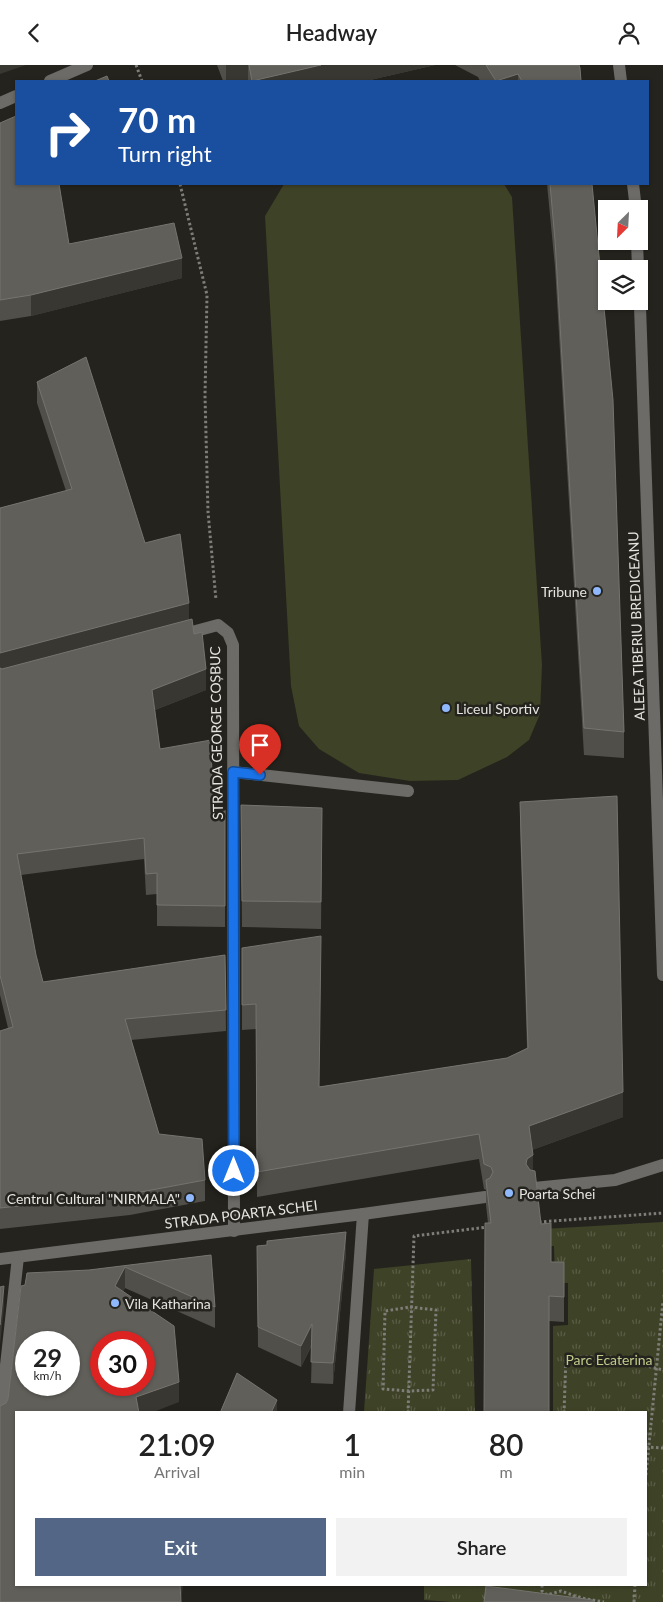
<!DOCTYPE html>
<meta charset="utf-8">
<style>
:root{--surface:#fff;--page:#f2f2f2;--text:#222;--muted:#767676;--accent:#536685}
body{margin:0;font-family:Lato,sans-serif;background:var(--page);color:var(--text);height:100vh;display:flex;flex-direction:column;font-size:19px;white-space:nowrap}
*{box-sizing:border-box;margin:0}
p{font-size:16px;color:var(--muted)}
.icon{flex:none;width:28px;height:28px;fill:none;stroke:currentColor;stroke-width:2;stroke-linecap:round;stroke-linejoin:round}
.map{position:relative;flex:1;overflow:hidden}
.sheet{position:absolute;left:15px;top:1346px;width:632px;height:175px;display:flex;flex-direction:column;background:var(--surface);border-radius:0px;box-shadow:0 1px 4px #0004}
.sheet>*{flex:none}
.top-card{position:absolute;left:15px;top:15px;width:634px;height:105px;border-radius:0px;box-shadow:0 1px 4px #0004;background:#1a4fa0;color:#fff;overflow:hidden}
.needle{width:32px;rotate:204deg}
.fabs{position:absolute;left:598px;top:135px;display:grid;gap:10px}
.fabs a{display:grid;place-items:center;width:50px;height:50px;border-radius:0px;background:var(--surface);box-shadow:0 1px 4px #0004;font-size:25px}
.speed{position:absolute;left:15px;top:1266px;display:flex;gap:10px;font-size:25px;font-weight:700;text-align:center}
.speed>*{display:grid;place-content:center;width:65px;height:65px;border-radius:50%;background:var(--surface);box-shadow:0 1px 4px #0004;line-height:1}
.speed small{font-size:12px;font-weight:400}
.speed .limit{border:8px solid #d22;background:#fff;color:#111}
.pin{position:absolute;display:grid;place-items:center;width:42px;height:42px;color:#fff;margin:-51px -21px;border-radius:50% 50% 50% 0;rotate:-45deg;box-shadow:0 0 5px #0007}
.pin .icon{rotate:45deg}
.me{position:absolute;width:55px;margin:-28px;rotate:0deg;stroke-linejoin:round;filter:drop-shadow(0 0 4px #0008)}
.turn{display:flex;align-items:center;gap:18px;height:105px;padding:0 20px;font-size:22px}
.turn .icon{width:65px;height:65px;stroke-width:2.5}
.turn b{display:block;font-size:35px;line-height:42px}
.eta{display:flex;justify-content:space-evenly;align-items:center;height:85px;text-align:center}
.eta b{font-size:30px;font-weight:600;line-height:35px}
.action{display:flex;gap:10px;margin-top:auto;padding:10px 20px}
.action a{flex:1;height:58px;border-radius:0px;background:var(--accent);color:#fff;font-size:20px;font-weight:600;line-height:58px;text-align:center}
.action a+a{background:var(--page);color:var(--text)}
header{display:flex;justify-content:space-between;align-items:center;height:65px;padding:0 20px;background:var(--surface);font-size:22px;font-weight:600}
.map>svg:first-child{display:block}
.grass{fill:#3e4226}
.park{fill:url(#park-tufts)}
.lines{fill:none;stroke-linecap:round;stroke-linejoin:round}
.path{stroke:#7e7d78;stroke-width:3;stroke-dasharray:2.5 2.5;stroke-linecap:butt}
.minor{stroke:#6c6b68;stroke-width:12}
.wall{fill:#504f49}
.shaded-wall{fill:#383731}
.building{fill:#605f5a;stroke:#75746f;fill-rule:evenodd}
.route-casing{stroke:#114b97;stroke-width:12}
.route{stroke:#1a73e8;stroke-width:9}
.poi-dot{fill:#8fb8fd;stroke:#24231d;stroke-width:2}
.labels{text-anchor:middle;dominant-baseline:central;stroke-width:5;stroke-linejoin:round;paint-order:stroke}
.poi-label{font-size:14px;fill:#e6e5e1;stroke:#24231d;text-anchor:start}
.street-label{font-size:14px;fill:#e6e5e1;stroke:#24231d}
.park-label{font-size:14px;fill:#c1cc8b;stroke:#24231d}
</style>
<header><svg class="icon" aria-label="back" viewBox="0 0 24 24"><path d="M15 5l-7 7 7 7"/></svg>Headway<svg class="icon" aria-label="person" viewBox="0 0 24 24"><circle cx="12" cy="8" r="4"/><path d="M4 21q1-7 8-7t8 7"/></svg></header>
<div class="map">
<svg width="663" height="1537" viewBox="0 0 663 1537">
<defs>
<pattern id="park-tufts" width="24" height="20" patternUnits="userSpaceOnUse" patternTransform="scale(1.25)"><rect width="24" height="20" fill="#3e4226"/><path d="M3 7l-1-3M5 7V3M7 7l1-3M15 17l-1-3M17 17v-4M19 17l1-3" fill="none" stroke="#5a5d45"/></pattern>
</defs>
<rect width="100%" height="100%" fill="#24231d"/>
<path class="grass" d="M 284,119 L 504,119 L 512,132 L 542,600 L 540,649 L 529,675 L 507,692 L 458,715 L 410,716 L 359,708 L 319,684 L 299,661 L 291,621 L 265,151 Z"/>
<g class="park">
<path d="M 663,1157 L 663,1537 L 452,1537 L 424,1535 L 424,1520 L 646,1520 L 646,1348 L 553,1347 L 553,1261 L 568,1260 L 568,1218 L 555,1217 L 554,1181 L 544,1181 L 543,1164 Z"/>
<path d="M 471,1194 L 475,1347 L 364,1347 L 374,1204 Z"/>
</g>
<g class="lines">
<g class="path">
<path d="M 136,0 L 142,16"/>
<path d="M 180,119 L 207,230 L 205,331 L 208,447 L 216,535"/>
<path d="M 539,1157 L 663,1148"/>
<path d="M 410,1242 L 436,1245 L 433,1325 L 409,1326 L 383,1324 L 385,1246 Z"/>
<path d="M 392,1348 L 408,1347"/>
<path d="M 408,1348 L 414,1171 L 488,1162"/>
<path d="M 564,1348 L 566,1292 L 610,1292 L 663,1305"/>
<path d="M 646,1382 L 663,1383"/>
<path d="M 646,1410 L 663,1236"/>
<path d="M 542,1520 L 542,1526 L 547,1530 L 561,1526 L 581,1533 L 604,1537"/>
<path d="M 634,1537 L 635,1520"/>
</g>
<g class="minor">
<path d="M 619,0 L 621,16"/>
<path d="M 50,16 L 87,0"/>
<path d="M 0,38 L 16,31"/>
<path d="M 633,119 L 636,144"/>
<path d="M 637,176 L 638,204"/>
<path d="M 639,212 L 663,910"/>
<path d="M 177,571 L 218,560 L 228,568 L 233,580 L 234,1166"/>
<path d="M 233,707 L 408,726"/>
<path d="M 534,1123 L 615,1115 L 663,1100"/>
<path d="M 0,1194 L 363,1149 L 485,1132"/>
<path d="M 349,1348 L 363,1149"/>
<path d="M 0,1354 L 18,1192"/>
</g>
</g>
<g class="wall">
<path d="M 217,0 L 435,0 L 366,16 L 223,16 Z"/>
<path d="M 455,0 L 579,0 L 581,16 L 480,16 L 478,12 Z"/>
<path d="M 0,58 L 69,179 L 182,213 L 31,251 L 0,256 Z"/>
<path d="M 547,119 L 592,119 L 624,667 L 624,693 L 584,690 L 555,202 Z"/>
<path d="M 37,317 L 145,478 L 189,555 L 194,569 L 206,625 L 155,645 L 160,684 L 213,745 L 225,745 L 225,862 L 157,861 L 157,829 L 146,830 L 144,794 L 21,810 L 36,890 L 43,917 L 225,890 L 226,966 L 131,975 L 159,1069 L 205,1115 L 205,1136 L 130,1150 L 0,1164 L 0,966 L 8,963 L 0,930 L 0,443 L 66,426 L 37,338 Z"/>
<path d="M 520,737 L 623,1052 L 532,1085 L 533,1106 L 541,1159 L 551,1197 L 564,1197 L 564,1257 L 549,1256 L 488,1158 L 486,1140 L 486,1125 L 484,1124 L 479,1094 L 257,1132 L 256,964 L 242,965 L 242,883 L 319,1022 L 507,993 L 527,983 L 520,762 Z"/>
<path d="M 241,740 L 322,743 L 321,864 L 242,862 Z"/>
<path d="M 257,1181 L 346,1188 L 333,1319 L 311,1318 L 312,1280 L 301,1302 L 258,1282 Z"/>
<path d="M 211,1190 L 215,1242 L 215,1263 L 125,1223 L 123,1226 L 179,1337 L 16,1348 L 6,1338 L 8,1334 L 25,1220 L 89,1205 Z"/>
</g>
<g class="shaded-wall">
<path d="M 0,0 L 26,0 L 0,9 Z"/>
<rect x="226" y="0" width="22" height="16"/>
<path d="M 321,0 L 435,0 L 366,16 L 252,16 Z"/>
<path d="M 518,9 L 518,16 L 496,16 Z"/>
<path d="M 182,193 L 182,213 L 31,251 L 31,230 Z"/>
<path d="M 189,538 L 189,559 L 0,609 L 0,588 Z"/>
<path d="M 206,604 L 206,625 L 152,646 L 152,625 Z"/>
<path d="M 623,1027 L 623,1052 L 529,1086 L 529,1061 Z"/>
<path d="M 533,1090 L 533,1115 L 526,1099 L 527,1094 Z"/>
<path d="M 346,1167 L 346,1188 L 333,1319 L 333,1298 Z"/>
<path d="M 125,1202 L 125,1223 L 115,1241 L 115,1221 Z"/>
<path d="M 4,1221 L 4,1242 L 0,1280 L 0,1260 Z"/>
<path d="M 312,1259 L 312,1279 L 301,1302 L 301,1281 Z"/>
<path d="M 179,1317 L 179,1337 L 151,1348 L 136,1348 L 136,1332 Z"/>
<path d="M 277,1335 L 277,1348 L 271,1348 Z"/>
<path d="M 180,1520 L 183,1520 L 181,1537 L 180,1523 Z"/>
</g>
<g class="building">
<path d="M 249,0 L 321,0 L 252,16 Z"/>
<path d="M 486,0 L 579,0 L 580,3 L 581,16 L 522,16 L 518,9 L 496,16 Z"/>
<path d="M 107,11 L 109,16 L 95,16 Z"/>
<path d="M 16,51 L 16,119 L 59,119 L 69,179 L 174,158 L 182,193 L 31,230 L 0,235 L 0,58 Z"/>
<path d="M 550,119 L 592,119 L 613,335 L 624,667 L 584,663 L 555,175 Z"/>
<path d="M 86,292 L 145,478 L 180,469 L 189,538 L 0,588 L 0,443 L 72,424 L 37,317 Z"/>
<path d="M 192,554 L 194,569 L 202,567 L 206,604 L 152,625 L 160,684 L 211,675 L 213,745 L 225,745 L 225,841 L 157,840 L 157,808 L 146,809 L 144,773 L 17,789 L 36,890 L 43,917 L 225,890 L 226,945 L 125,954 L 159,1069 L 202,1074 L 205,1115 L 130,1129 L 0,1143 L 0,966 L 13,962 L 0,910 L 0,603 L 2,604 Z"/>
<path d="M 617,731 L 623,1027 L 529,1061 L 533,1090 L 527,1094 L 526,1099 L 530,1105 L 535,1106 L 541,1159 L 551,1158 L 551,1197 L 564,1197 L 564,1232 L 549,1231 L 549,1348 L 484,1348 L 485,1158 L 491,1158 L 486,1115 L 490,1113 L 493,1107 L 491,1102 L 484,1099 L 479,1069 L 257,1107 L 256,939 L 242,940 L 242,883 L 321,871 L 319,1022 L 507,993 L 528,983 L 520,737 Z"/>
<path d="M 241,740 L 322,743 L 321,837 L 242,836 Z"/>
<path d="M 346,1167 L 333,1298 L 311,1297 L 312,1259 L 301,1281 L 258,1262 L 257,1181 L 267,1180 L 267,1176 Z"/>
<path d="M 211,1190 L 215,1242 L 125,1202 L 115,1221 L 174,1261 L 179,1317 L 136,1332 L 139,1348 L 16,1348 L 16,1520 L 180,1520 L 181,1537 L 0,1537 L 0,1341 L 6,1338 L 8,1334 L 21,1221 L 25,1220 L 27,1208 L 89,1205 ZM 26,1278 L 69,1278 L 69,1320 L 26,1320 ZM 101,1278 L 144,1278 L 144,1320 L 101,1320 Z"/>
<path d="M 4,1221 L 0,1260 L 0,1222 Z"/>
<path d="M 237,1308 L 277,1335 L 271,1348 L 220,1348 Z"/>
<path d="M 486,1521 L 593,1535 L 592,1537 L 484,1537 Z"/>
</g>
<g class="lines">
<g class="route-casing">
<path id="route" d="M 234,1106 L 233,707 L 260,710"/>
</g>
<use href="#route" class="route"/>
</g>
<g class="poi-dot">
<circle cx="597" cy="526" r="5"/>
<circle cx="446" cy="643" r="5"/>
<circle cx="509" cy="1128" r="5"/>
<circle cx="190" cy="1133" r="5"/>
<circle cx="115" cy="1238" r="5"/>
</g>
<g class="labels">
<g class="poi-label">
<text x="587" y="526" text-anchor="end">Tribune</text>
<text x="456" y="643">Liceul Sportiv</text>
<text x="519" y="1128">Poarta Schei</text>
<text x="180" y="1133" text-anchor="end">Centrul Cultural "NIRMALA"</text>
<text x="125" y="1238">Vila Katharina</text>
</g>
<g class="street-label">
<text transform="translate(636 561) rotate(-92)">ALEEA TIBERIU BREDICEANU</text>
<text transform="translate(216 668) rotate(-91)">STRADA GEORGE COȘBUC</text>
<text transform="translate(241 1149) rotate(-7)">STRADA POARTA SCHEI</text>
</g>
<g class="park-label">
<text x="609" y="1294">Parc Ecaterina</text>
</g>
</g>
</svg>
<div class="fabs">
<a><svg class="needle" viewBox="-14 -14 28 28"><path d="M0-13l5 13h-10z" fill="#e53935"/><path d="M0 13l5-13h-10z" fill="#767676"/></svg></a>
<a><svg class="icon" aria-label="layers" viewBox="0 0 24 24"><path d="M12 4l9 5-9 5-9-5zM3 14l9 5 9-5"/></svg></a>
</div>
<div class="speed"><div>29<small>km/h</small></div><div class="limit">30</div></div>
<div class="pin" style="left:260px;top:710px;background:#d93025"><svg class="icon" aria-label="arrive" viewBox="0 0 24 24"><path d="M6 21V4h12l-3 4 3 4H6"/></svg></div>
<svg class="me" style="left:234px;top:1106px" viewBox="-20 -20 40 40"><circle r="17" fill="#1a73e8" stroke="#fff" stroke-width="3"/><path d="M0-11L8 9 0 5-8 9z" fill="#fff"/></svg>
<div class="top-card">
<div class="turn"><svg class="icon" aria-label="right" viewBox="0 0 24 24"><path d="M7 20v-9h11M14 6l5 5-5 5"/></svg><div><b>70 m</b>Turn right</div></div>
</div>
<section class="sheet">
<div class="eta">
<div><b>21:09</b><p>Arrival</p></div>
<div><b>1</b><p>min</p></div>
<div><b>80</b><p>m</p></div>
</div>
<div class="action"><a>Exit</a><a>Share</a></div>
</section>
</div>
